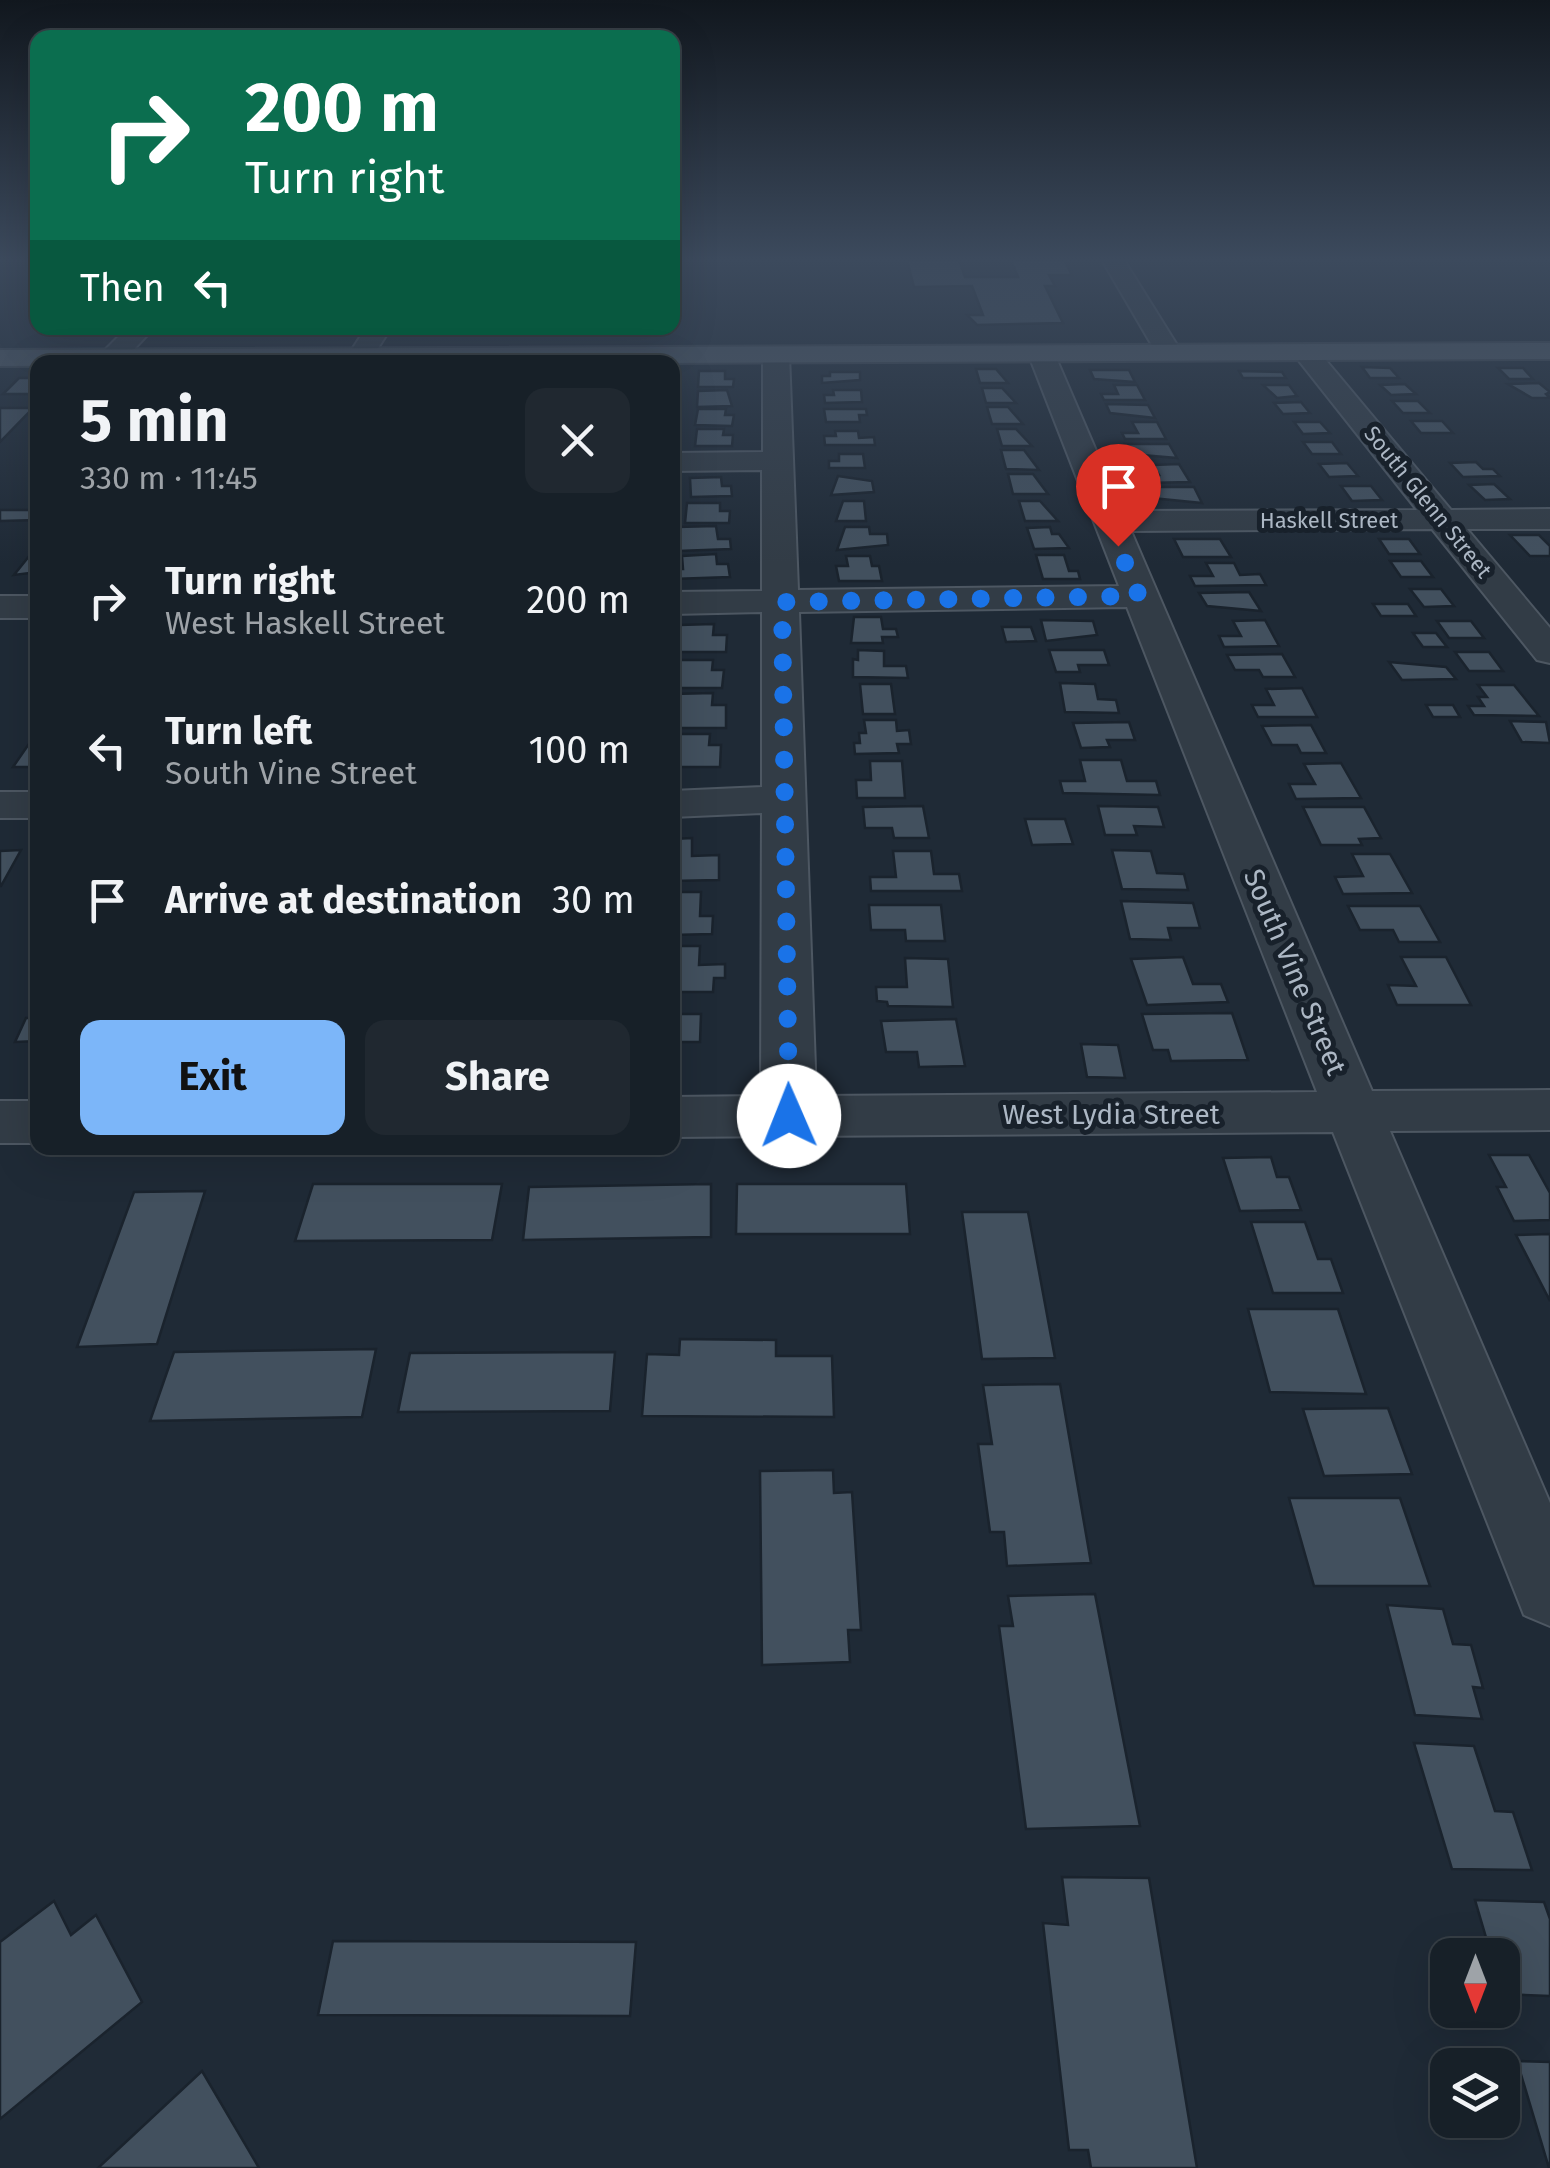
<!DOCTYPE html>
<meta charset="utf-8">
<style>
:root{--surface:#172028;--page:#202830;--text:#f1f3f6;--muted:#9ea3a8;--line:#363e45;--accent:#7cb6f9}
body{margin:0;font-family:"Fira Sans",sans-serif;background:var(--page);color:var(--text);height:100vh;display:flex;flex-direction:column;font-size:38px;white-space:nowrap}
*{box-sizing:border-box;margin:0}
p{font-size:32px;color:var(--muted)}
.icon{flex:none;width:55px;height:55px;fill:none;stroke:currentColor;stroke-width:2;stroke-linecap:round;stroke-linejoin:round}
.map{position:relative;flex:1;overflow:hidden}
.side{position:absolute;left:30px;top:355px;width:650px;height:800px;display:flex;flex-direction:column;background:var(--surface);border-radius:20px;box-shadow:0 10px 40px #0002,0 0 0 2px var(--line)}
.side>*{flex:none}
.guide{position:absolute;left:30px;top:30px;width:650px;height:305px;border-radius:20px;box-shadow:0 10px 40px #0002,0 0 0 2px var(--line);background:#0b6e4f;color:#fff;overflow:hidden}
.needle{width:65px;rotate:180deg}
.tools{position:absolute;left:1430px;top:1938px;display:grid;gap:20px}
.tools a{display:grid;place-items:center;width:90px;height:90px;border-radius:20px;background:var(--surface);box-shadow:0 10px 40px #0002,0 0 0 2px var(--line);font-size:50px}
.pin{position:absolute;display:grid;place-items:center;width:85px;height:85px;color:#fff;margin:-102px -42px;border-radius:50% 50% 50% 0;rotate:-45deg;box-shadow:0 0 10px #0007}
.pin .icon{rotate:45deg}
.me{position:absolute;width:110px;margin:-55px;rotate:359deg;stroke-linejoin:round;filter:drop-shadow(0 0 8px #0008)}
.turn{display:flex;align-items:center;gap:35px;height:210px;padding:0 50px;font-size:45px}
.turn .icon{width:130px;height:130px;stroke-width:2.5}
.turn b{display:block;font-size:70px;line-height:85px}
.then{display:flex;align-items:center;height:95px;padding:0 50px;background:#0003;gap:20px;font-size:38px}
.round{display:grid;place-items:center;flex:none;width:105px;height:105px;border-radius:20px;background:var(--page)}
.overview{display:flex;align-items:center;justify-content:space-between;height:170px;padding:0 50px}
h1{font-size:60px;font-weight:700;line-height:75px}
.primary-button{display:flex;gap:20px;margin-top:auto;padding:20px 50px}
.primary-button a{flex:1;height:115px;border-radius:20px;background:var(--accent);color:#111;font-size:40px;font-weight:700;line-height:115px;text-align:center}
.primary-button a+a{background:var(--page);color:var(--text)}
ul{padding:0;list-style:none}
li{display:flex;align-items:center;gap:30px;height:150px;padding:0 50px}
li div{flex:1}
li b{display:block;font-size:38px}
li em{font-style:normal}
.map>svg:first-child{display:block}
.building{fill:#42505e;stroke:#1a232d;stroke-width:2.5}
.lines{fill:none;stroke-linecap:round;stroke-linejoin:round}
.minor-casing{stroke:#4d5762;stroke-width:4}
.major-casing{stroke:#3c4550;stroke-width:4}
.minor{fill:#323c46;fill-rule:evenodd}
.major{fill:#505b67;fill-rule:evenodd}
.route{stroke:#1a73e8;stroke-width:18;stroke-dasharray:0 32.4}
.labels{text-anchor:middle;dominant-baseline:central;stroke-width:10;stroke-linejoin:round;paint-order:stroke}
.far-street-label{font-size:22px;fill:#acb7c4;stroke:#18212b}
.street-label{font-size:28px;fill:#acb7c4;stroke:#18212b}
</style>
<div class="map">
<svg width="1550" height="2168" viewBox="0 0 1550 2168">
<rect width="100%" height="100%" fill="#1f2a36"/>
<g class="building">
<path d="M 907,260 L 959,260 L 965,277 L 1018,277 L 1011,260 L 1064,260 L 1072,275 L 1049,275 L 1055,286 L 1045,286 L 1063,323 L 977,325 L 967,315 L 983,315 L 972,286 L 914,287 Z"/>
<path d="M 1362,367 L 1390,368 L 1399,378 L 1370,378 Z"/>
<path d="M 1498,368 L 1523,368 L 1533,379 L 1509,379 Z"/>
<path d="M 976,369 L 996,369 L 1008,383 L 980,383 Z"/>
<path d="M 1090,370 L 1129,370 L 1135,382 L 1094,379 Z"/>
<path d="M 699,371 L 725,371 L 725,379 L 734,379 L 733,387 L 698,387 Z"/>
<path d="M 1239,371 L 1282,372 L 1286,378 L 1243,378 Z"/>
<path d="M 830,372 L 860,372 L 860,380 L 822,383 L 822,376 L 830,376 Z"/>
<path d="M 19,378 L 38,378 L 38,394 L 3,394 Z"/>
<path d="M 1539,383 L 1550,392 L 1546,394 L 1550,398 L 1532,398 L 1508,384 Z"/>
<path d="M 1405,384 L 1416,394 L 1391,395 L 1380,385 Z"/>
<path d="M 1114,385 L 1137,385 L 1145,400 L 1104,400 L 1101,394 L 1118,394 Z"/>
<path d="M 1263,385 L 1289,385 L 1297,396 L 1277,398 Z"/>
<path d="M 982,388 L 1002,388 L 1016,403 L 986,403 Z"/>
<path d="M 727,390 L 732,406 L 697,407 L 698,391 Z"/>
<path d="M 833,390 L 861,390 L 862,402 L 825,403 L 824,395 L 834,395 Z"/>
<path d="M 1392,401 L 1418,401 L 1430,413 L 1403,413 Z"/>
<path d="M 1301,402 L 1310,413 L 1283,414 L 1274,403 Z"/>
<path d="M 1106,404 L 1148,405 L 1155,418 L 1110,413 Z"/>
<path d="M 987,407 L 1008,407 L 1023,424 L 992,424 Z"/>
<path d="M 0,408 L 33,408 L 0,442 Z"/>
<path d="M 698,409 L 726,409 L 725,415 L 734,415 L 732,426 L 695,425 Z"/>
<path d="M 824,409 L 866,409 L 867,415 L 859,415 L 860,422 L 826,422 Z"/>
<path d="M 1411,421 L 1442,421 L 1453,433 L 1421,433 Z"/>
<path d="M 1132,422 L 1157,422 L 1166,439 L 1125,439 L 1122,433 L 1138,433 Z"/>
<path d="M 1294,422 L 1320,422 L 1330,433 L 1303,434 Z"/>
<path d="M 697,429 L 724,429 L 723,435 L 733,435 L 732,446 L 695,446 Z"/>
<path d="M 997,429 L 1016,429 L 1032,446 L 1002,446 Z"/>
<path d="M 835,431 L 858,431 L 859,438 L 874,437 L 875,445 L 825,445 L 824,436 L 836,436 Z"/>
<path d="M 1303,442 L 1332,442 L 1341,454 L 1312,454 Z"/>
<path d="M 1125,444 L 1169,444 L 1177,458 L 1130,454 Z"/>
<path d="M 1001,450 L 1024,450 L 1039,470 L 1006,469 Z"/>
<path d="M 839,454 L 863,454 L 865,468 L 829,468 L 829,461 L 839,461 Z"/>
<path d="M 1476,462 L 1483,469 L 1493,469 L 1500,476 L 1463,477 L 1450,463 Z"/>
<path d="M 1347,463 L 1358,476 L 1329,477 L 1319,464 Z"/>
<path d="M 1179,464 L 1190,482 L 1146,483 L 1141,475 L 1159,475 L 1153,465 Z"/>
<path d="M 1008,474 L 1033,474 L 1048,494 L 1013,494 Z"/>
<path d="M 838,476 L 872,481 L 874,492 L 831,495 Z"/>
<path d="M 721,477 L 722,486 L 731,486 L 732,496 L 691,497 L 690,478 Z"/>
<path d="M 1494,484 L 1510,499 L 1485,500 L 1469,485 Z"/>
<path d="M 1341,486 L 1371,486 L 1382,500 L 1352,501 Z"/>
<path d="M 1147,487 L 1194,487 L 1202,503 L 1152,498 Z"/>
<path d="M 843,501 L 864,501 L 866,521 L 836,521 Z"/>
<path d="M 1019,501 L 1040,501 L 1058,521 L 1025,521 Z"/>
<path d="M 687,503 L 720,503 L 720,511 L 730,511 L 729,523 L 685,523 Z"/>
<path d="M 0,510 L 38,510 L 38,520 L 0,521 Z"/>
<path d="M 716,526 L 718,539 L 730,539 L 731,549 L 678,551 L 677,527 Z"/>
<path d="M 845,527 L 869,527 L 870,534 L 887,534 L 888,545 L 837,550 Z"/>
<path d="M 1050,527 L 1052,534 L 1059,534 L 1069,548 L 1034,549 L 1027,528 Z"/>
<path d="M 1510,535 L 1539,535 L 1550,546 L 1550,556 L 1530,556 Z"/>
<path d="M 1174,539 L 1220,539 L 1231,557 L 1183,557 Z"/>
<path d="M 1379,539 L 1409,539 L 1420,554 L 1389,554 Z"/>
<path d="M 38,545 L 38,572 L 14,575 Z"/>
<path d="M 716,554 L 717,564 L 728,564 L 730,577 L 672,579 L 672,569 L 683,569 L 682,556 Z"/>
<path d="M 1036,555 L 1064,555 L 1069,571 L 1078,571 L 1080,579 L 1043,579 Z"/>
<path d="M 846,556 L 870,556 L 872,566 L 879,566 L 882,581 L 839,581 L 836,566 L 848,566 Z"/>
<path d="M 1390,561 L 1421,561 L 1433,577 L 1401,577 Z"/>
<path d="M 1206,563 L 1234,563 L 1240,575 L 1260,574 L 1266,585 L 1195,586 L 1190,576 L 1213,576 Z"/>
<path d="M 1410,589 L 1441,589 L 1454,606 L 1424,607 Z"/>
<path d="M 1249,592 L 1261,611 L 1207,606 L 1199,593 Z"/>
<path d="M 1373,604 L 1408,604 L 1416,616 L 1381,616 Z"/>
<path d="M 854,617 L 881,617 L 883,629 L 896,629 L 898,637 L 882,637 L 883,643 L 851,643 Z"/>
<path d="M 1041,620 L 1093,621 L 1097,635 L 1046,641 Z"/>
<path d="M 1265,620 L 1279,646 L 1224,647 L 1219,636 L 1241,636 L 1233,621 Z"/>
<path d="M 1437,621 L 1471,621 L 1484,638 L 1449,638 Z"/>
<path d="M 714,624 L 713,635 L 727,635 L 726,652 L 677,652 L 679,625 Z"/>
<path d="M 1002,627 L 1031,627 L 1036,641 L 1006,642 Z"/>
<path d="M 1413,633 L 1436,633 L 1447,647 L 1423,647 Z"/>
<path d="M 858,650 L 884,651 L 884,666 L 906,666 L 908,678 L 853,677 L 853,659 L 858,660 Z"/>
<path d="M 1049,650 L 1104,650 L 1109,665 L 1078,665 L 1080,672 L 1056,672 Z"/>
<path d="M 1455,652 L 1489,652 L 1503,671 L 1469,671 Z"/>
<path d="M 1282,654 L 1295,677 L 1263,677 L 1259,670 L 1235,670 L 1227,655 Z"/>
<path d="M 676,660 L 713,660 L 712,670 L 724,670 L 722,688 L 672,688 Z"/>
<path d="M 1389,662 L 1446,667 L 1456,679 L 1402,680 Z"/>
<path d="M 1060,683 L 1095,684 L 1098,699 L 1116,700 L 1119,713 L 1065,712 Z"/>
<path d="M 860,684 L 891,684 L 895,714 L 863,714 Z"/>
<path d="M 1478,685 L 1514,685 L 1539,716 L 1474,715 L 1468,706 L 1484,706 L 1478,697 L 1487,697 Z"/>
<path d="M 1302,688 L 1317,717 L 1258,717 L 1252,705 L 1274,705 L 1266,689 Z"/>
<path d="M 713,693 L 712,705 L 726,705 L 726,728 L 672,728 L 672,694 Z"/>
<path d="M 1426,705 L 1453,705 L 1460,717 L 1433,717 Z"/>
<path d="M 864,720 L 896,720 L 897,731 L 909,730 L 911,744 L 897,744 L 899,753 L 855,754 L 854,743 L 860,743 L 859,733 L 866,733 Z"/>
<path d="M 1510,721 L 1546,722 L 1550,743 L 1522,742 Z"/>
<path d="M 1129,722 L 1135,740 L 1107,740 L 1110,747 L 1081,748 L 1073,723 Z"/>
<path d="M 1311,725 L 1326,753 L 1301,753 L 1297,745 L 1272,745 L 1262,726 Z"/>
<path d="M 672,734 L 710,734 L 709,745 L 721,745 L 720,767 L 672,767 Z"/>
<path d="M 33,738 L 38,738 L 38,767 L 13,767 Z"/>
<path d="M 1080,760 L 1121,760 L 1127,781 L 1156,781 L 1160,795 L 1063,793 L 1060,781 L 1085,781 Z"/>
<path d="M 870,761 L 902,761 L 905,798 L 857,798 L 856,780 L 871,780 Z"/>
<path d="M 1341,763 L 1361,798 L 1296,799 L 1289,784 L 1315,784 L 1304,764 Z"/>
<path d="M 923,806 L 929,838 L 894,838 L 892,828 L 865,828 L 863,807 Z"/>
<path d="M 1098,806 L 1158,807 L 1164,827 L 1134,826 L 1137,835 L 1105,835 Z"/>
<path d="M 1303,807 L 1364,807 L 1381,838 L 1359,839 L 1362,845 L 1321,845 Z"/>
<path d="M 1025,819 L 1065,819 L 1073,844 L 1032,845 Z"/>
<path d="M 692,838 L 692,856 L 719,855 L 719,880 L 672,881 L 672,839 Z"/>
<path d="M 21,850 L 1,886 L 0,886 L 0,851 Z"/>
<path d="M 1112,850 L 1151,851 L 1157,873 L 1184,874 L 1188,890 L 1122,889 Z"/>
<path d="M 893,851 L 931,851 L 934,874 L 959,874 L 962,891 L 871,891 L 870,877 L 896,877 Z"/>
<path d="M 1352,854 L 1390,854 L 1412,893 L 1343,894 L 1335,877 L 1363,876 Z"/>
<path d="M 672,892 L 701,892 L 700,916 L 713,916 L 712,934 L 672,935 Z"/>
<path d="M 1121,901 L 1193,903 L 1200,928 L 1168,928 L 1171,940 L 1130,939 Z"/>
<path d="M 869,905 L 941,905 L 945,941 L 906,941 L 905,930 L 871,930 Z"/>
<path d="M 1348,906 L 1420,906 L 1440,942 L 1399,942 L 1393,930 L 1360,930 Z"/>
<path d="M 672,946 L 700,946 L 699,965 L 725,964 L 725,978 L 714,978 L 713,992 L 672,992 Z"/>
<path d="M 1183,957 L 1193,984 L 1221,984 L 1228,1002 L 1147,1005 L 1131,959 Z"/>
<path d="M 1401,957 L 1446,957 L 1471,1005 L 1397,1005 L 1388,985 L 1416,986 Z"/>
<path d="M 905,958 L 948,959 L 953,1007 L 888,1006 L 887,1002 L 877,1001 L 876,987 L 907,987 Z"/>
<path d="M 1232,1013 L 1248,1060 L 1171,1061 L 1168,1050 L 1153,1050 L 1142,1014 Z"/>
<path d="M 672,1014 L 701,1014 L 700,1042 L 672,1042 Z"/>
<path d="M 26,1018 L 38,1018 L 38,1041 L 15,1042 Z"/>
<path d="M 956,1019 L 965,1066 L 919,1067 L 917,1052 L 886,1052 L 881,1021 Z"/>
<path d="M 1081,1044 L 1118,1045 L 1125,1078 L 1087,1077 Z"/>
<path d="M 1489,1155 L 1529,1155 L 1550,1193 L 1550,1220 L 1514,1221 L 1497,1187 L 1506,1187 Z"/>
<path d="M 1271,1157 L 1277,1177 L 1289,1177 L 1301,1210 L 1240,1211 L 1223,1158 Z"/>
<path d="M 313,1184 L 502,1184 L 492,1240 L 295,1241 Z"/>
<path d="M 711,1184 L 711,1237 L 523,1240 L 529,1187 Z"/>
<path d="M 737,1184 L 906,1184 L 910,1234 L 736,1234 Z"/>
<path d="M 205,1191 L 157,1344 L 77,1347 L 134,1192 Z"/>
<path d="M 962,1212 L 1028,1212 L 1055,1358 L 982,1359 Z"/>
<path d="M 1251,1222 L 1305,1222 L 1318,1259 L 1331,1259 L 1343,1293 L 1273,1293 Z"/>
<path d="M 1550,1234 L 1550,1301 L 1516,1235 Z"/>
<path d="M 1248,1309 L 1338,1309 L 1366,1394 L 1270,1392 Z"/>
<path d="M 680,1339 L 776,1340 L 776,1356 L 832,1356 L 834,1417 L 642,1416 L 647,1354 L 679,1355 Z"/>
<path d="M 376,1349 L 362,1417 L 150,1421 L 174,1352 Z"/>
<path d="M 615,1352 L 610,1411 L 398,1412 L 410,1353 Z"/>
<path d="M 1060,1384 L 1091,1563 L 1007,1566 L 1004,1532 L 990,1532 L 978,1444 L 992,1444 L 983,1385 Z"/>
<path d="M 1388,1408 L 1412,1474 L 1324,1476 L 1303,1409 Z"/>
<path d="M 833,1470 L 834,1493 L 852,1492 L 861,1630 L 848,1630 L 850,1662 L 762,1665 L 760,1471 Z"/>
<path d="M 1289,1498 L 1400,1498 L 1430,1586 L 1314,1586 Z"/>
<path d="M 1095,1594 L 1140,1826 L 1026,1829 L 999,1626 L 1013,1626 L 1008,1596 Z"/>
<path d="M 1387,1605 L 1443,1609 L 1453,1644 L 1471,1645 L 1483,1688 L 1473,1687 L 1482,1719 L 1415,1715 Z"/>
<path d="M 1414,1743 L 1474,1746 L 1495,1811 L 1513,1812 L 1532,1870 L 1452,1869 Z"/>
<path d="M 1062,1877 L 1149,1878 L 1197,2168 L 1091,2168 L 1088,2150 L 1069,2150 L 1043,1923 L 1068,1925 Z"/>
<path d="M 1475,1900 L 1544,1902 L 1550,1919 L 1550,1996 L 1502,1994 L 1502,1955 L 1475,1955 L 1474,1951 L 1490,1951 Z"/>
<path d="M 54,1901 L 71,1935 L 96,1915 L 142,2002 L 0,2119 L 0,1942 Z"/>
<path d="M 333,1941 L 636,1942 L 630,2016 L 318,2015 Z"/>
<path d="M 1517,2061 L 1550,2062 L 1550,2168 L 1549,2168 Z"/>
<path d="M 202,2071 L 259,2168 L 98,2168 Z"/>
</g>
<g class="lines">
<g class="minor-casing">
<g id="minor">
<path d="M 1102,260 L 1124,260 L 1182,353 L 1178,359 L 1160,359 Z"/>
<path d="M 127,328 L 154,328 L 122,362 L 102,362 L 103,352 Z"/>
<path d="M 366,328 L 391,328 L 369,362 L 351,362 L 347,357 Z"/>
<path d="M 1305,344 L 1314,346 L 1451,510 L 1550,509 L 1550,529 L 1467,529 L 1550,628 L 1550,663 L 1537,660 L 1432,529 L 1131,531 L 1372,1091 L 1550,1090 L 1550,1130 L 1390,1131 L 1550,1503 L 1550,1626 L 1524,1615 L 1333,1132 L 672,1137 L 672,1097 L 761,1096 L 762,813 L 672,817 L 672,791 L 762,787 L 762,612 L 672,614 L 672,592 L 762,591 L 762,470 L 672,471 L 672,453 L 763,452 L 763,354 L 767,348 L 785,348 L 789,354 L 798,590 L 1119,586 L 1028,353 L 1032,347 L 1050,347 L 1054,353 L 1122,511 L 1417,510 L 1292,352 ZM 1127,607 L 1317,1092 L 816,1096 L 799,612 Z"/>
<rect x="0" y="596" width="38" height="22"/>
<rect x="0" y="792" width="38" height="26"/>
<rect x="0" y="1101" width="38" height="42"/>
</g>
</g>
<g class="major-casing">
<path id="major" d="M 1550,343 L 1550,359 L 0,366 L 0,350 Z"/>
</g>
<use href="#minor" class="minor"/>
<use href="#major" class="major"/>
</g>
<linearGradient id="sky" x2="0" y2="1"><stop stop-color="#11171e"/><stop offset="0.46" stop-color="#3c4a5d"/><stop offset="1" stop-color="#3c4a5d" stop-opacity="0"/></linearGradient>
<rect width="1550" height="564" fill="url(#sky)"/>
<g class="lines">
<path class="route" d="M 789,1116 L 782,602 L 1139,596 L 1118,546"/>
</g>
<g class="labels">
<g class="far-street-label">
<text transform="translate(1428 502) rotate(51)">South Glenn Street</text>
<text x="1329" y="520">Haskell Street</text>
</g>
<g class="street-label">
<text transform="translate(1295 972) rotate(67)">South Vine Street</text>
<text x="1111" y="1114">West Lydia Street</text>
</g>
</g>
</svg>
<div class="tools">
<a><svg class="needle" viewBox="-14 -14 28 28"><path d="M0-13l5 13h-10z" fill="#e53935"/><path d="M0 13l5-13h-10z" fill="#9ea3a8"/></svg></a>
<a><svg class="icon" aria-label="layers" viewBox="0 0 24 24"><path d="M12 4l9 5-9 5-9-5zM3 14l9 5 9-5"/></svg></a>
</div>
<div class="pin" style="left:1118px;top:546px;background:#d93025"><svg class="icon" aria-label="arrive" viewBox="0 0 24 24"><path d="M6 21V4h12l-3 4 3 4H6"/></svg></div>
<svg class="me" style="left:789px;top:1116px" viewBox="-20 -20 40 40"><circle r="19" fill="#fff"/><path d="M0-13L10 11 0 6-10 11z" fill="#1a73e8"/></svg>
<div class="guide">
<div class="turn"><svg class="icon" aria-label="right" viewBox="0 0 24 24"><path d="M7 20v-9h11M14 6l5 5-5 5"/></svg><div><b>200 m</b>Turn right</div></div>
<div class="then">Then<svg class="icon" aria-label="left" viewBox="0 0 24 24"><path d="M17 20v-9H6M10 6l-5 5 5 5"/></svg></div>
</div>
<section class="side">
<div class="overview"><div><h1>5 min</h1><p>330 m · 11:45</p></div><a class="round"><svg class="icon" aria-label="close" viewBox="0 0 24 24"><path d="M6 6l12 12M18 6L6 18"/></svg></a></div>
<ul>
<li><svg class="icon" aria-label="right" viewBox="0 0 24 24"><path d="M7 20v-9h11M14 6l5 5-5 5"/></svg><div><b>Turn right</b><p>West Haskell Street</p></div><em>200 m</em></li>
<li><svg class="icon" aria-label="left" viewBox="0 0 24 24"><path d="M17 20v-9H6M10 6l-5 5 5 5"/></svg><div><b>Turn left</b><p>South Vine Street</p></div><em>100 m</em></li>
<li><svg class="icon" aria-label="arrive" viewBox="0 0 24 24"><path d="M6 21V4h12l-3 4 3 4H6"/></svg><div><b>Arrive at destination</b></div><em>30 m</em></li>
</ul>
<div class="primary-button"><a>Exit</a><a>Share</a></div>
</section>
</div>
